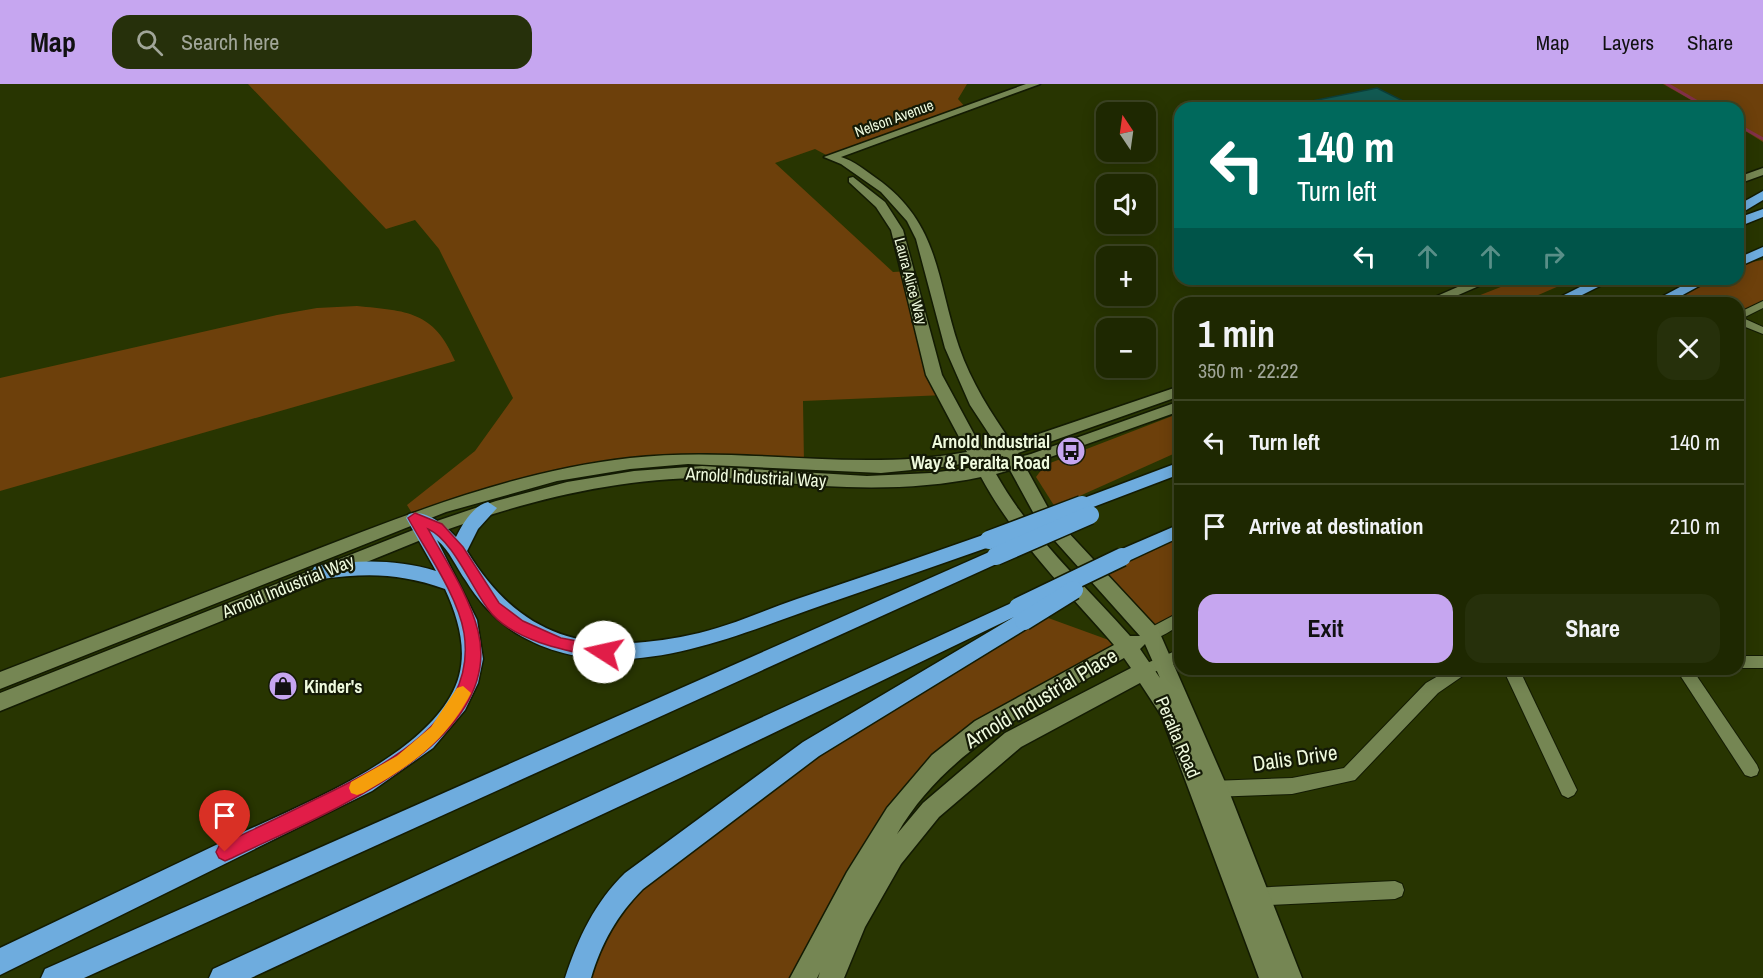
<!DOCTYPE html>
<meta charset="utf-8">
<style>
:root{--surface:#1e2801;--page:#26300b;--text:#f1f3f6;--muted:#a1a699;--line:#3c4423;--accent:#c6a6f0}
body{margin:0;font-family:"Archivo Narrow",sans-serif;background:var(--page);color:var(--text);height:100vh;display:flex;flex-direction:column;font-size:22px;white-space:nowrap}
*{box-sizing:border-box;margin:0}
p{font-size:20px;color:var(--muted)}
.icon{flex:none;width:33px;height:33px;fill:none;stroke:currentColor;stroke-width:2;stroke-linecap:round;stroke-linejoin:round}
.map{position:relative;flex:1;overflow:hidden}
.panel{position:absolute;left:1174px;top:213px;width:570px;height:378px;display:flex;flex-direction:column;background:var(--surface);border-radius:18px;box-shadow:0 3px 15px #0003,0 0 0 2px var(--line)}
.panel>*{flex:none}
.hud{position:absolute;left:1174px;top:18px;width:570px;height:183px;border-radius:18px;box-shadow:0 3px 15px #0003,0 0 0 2px var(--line);background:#00695c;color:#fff;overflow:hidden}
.needle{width:39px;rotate:347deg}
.tools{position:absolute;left:1096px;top:18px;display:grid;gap:12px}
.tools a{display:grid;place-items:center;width:60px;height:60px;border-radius:12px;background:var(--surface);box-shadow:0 3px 15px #0003,0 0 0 2px var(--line);font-size:30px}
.pin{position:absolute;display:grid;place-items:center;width:51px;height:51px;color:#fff;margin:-62px -26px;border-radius:50% 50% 50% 0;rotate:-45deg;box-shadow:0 0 6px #0007}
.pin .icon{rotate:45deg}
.me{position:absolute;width:66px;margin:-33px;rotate:280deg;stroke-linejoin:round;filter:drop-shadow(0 0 4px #0008)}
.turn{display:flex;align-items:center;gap:21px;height:126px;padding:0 24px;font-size:27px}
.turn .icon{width:78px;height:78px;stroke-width:2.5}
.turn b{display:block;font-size:42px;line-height:51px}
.lanes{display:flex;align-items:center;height:57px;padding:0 24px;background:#0003;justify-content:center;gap:30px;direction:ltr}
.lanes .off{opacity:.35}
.round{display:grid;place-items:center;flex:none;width:63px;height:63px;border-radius:18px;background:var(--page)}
.summary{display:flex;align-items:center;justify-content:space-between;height:102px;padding:0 24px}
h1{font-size:36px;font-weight:700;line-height:45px}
.primary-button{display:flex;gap:12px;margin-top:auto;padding:12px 24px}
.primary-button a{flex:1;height:69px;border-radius:18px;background:var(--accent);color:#111;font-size:24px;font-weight:700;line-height:69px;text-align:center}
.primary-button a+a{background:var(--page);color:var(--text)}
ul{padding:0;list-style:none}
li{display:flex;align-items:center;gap:18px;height:84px;padding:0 24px;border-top:2px solid var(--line)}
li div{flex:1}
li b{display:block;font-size:22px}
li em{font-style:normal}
header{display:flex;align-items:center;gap:36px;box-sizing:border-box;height:84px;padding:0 30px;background:var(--accent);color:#111}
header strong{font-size:28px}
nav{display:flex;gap:33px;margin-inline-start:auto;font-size:21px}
.search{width:420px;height:54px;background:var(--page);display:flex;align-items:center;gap:15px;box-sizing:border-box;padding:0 21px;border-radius:18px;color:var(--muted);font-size:22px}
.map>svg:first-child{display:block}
.green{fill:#6d400b}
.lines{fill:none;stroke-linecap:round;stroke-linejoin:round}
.stream{stroke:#82304a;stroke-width:3}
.building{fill:#125a52;stroke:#0d3f39;stroke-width:1.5}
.street-casing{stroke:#131b03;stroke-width:2}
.secondary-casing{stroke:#131b03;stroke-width:3}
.highway-casing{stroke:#131b03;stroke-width:3}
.street{fill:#758653;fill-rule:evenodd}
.secondary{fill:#758653;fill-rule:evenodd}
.highway{fill:#6eacde;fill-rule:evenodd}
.highway-bridge-casing{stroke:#131b03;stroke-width:21;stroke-linecap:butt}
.highway-bridge{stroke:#6eacde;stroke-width:18}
.route{fill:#e11d48;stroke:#92132f;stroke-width:1.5}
.slow{fill:#f59e0b}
.labels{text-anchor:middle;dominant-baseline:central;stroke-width:4.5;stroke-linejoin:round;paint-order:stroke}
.far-street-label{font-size:15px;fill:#effade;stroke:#141a06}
.poi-label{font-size:18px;font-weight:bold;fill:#effade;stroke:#141a06;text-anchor:end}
.street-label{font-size:18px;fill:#effade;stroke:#141a06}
.near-street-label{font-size:21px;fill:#effade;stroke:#141a06}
</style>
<header>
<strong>Map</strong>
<div class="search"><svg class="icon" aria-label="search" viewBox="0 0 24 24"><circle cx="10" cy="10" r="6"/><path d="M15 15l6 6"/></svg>Search here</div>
<nav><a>Map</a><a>Layers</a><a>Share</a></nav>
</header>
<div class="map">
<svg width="1763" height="894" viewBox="0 0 1763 894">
<rect width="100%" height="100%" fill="#283501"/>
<g class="green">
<path d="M 248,0 L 967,0 L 958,15 L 966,24 L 830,73 L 815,65 L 775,79 L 893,188 L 910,187 L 945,311 L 803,317 L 804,380 L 688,375 L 556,391 L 415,434 L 407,421 L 475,367 L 513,314 L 439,165 L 415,136 L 386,145 Z"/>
<path d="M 1663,0 L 1763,0 L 1763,58 L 1739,43 L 1738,24 L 1705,24 Z"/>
<path d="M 1763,176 L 1763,220 L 1739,233 L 1738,219 L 1654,219 L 1705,195 L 1738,195 L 1739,180 Z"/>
<path d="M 1521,195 L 1575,195 L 1520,219 L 1460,219 Z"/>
<path d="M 357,222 C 407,227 434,227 455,277 L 0,407 L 0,294 L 277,231 L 317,224 Z"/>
<path d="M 1180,329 L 1180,367 L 1055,423 L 1036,393 L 1045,381 Z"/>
<path d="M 1180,445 L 1180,534 L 1151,550 L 1097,491 L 1122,473 Z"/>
<path d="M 1018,523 L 1128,563 L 940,678 L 803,894 L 578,894 L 632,799 L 985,558 Z"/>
</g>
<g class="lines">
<g class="stream">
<path d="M 1667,0 L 1708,24"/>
<path d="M 1738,41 L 1763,55"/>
</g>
</g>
<g class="building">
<path d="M 1377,4 L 1417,24 L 1277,24 Z"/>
<path d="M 1520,21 L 1527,24 L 1506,24 Z"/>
</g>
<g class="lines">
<g class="street-casing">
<g id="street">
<path d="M 1763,217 L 1763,224 L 1743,234 L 1763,243 L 1763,250 L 1738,240 L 1738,229 Z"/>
<path d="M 1180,528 L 1180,541 C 1171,546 1157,558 1146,554 L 1144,550 L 1146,546 Z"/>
<path d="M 1180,565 L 1180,577 L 1145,592 L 1140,590 L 1137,586 L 1140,582 Z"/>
<rect x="1738" y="572" width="25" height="12"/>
<path d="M 1450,585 L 1470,585 L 1467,589 L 1438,609 L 1355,696 L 1292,710 L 1211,713 L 1205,710 L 1202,705 L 1205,700 L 1211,697 L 1292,694 L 1344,684 L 1426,599 Z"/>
<path d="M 1503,585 L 1519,585 L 1577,706 L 1574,711 L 1568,714 L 1562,711 Z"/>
<path d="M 1676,585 L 1692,585 L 1757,681 L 1759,686 L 1757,691 L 1751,693 L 1745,691 Z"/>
<path d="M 1395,797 L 1402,800 L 1404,806 L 1402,812 L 1395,815 L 1252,822 L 1245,819 L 1243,813 L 1245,807 L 1252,804 Z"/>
</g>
</g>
<g class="secondary-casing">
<g id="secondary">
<path d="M 1026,0 L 1040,0 L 841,73 C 854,77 865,86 876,94 C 940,139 936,195 959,263 C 971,298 991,329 1012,359 L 1180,302 L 1180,312 L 1018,369 L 1020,373 L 1031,370 L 1180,317 L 1180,327 L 1025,382 L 1052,431 L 1158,545 L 1228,705 L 1302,894 L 1259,894 L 1161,631 L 1140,599 L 1021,663 L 939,733 L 901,780 L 865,843 L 844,894 L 818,894 L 820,888 L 817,894 L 790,894 L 847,788 L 887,724 L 932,671 L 975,637 L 1114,561 C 1067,507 1015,456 981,393 C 930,404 875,405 823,402 C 788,400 753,394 718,394 C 624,392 531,415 443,447 L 0,627 L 0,609 L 431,439 L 496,417 L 567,398 L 634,387 L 702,382 L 867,392 L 931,389 L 976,383 L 973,378 L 942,383 L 881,389 L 688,380 L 630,385 L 557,397 L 446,428 L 0,605 L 0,588 C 99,550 198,511 297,473 C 405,431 514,387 630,374 C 742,361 855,389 967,368 L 926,291 L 891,146 L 876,123 L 849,98 L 849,94 L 853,93 L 885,118 L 903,146 L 942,291 L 982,365 L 997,362 L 970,321 L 945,264 L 916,155 L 907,137 L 881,108 L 841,80 L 824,73 ZM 1003,372 L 1005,376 L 991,380 L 988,375 ZM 1010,386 L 1039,439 L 1140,552 L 1130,552 C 1084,500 1030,451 996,390 ZM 1145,560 L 1160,594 L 1140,565 ZM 1124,574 L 1131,584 L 1005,649 L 923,719 L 897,750 C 948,662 1040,622 1124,574 Z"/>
<path d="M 1763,84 L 1763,91 L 1738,100 L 1738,93 Z"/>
<path d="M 1476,195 L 1495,195 L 1440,219 L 1421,219 Z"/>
</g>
</g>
<g class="highway-casing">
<g id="highway">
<path d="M 1763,107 L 1763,116 L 1738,131 L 1738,121 Z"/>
<path d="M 1763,125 L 1763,133 L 1738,143 L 1738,134 Z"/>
<path d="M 1763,163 L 1763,172 L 1738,183 L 1738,174 Z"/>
<path d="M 1596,195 L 1614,195 L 1566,219 L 1548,219 Z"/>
<path d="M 1695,195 L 1712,195 L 1668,219 L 1650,219 Z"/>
<path d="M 1180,378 L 1180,390 L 1088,425 L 1082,427 L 1073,421 L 1076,417 Z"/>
<path d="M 488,418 L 497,424 L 478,445 L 467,467 C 521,556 591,572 690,551 C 726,544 762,527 797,515 C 859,494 921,473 983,451 L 995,451 L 998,456 L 995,461 C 938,481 881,501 823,521 C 728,554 613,608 516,549 C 496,536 478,517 466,497 C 456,483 450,467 437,456 L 477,536 L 483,575 L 478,599 L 465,626 L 433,664 L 372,707 L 0,891 L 0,864 C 73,829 145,795 218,760 C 287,726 410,682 450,613 C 471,578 461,540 445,505 C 399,489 368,489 321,495 L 314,493 L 312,488 L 314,483 L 321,481 C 361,476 397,475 436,487 L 406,434 L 409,430 C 425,425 445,441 456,453 C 463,439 473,422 488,418 Z"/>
<path d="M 1180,440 L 1180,453 L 1122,480 L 1115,478 L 1113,473 L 1115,468 Z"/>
<path d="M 996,465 L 1003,467 L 1005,472 L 1003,477 L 84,894 L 41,894 L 45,885 Z"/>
<path d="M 1018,516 L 1025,518 L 1028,523 L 1019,531 L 1031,532 L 1034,537 L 1031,542 L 819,672 L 643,805 C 617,831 601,860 591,894 L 565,894 C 578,854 595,818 625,789 L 803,658 L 1014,533 L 678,695 L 251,894 L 209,894 L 213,885 Z"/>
</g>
</g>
<use href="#street" class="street"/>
<use href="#secondary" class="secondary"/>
<use href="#highway" class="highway"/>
<g class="highway-bridge-casing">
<g id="highway-bridge">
<path d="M 989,456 L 1082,421"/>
<path d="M 996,472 L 1090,431"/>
<path d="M 1018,523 L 1122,473"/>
<path d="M 1024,537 L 1074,506"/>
</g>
</g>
<use href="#highway-bridge" class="highway-bridge"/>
</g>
<path class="route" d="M 415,429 L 442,440 L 463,463 L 499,519 L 523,537 L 561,554 L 609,563 L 612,568 L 609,572 L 604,574 C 567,567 511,557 488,525 C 472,504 452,455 428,445 C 446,477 469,511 478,547 C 507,663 311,735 232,774 L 225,777 L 219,774 L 216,768 L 219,762 C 250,747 282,732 314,716 C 380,684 478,638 464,549 C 458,512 426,467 408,434 Z"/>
<path class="slow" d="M 463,602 L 471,609 C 445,659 410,682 363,709 L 357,711 L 351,709 L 349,704 L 351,698 L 397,672 L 431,643 L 457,604 Z"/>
<defs>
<g id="bus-disc" transform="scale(1.5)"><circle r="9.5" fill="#c6a6f0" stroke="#141a06"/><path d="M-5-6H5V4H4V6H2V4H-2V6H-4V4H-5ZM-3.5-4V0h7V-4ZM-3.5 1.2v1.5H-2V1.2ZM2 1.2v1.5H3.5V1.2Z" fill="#111"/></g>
<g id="shop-disc" transform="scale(1.5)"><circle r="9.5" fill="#c6a6f0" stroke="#141a06"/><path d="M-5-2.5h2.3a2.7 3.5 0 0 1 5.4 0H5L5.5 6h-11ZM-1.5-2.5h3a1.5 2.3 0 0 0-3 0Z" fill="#111"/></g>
</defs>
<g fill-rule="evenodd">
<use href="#bus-disc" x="1071" y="367"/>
<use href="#shop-disc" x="283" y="602"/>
</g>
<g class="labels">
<g class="far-street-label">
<text transform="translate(894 34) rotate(-20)">Nelson Avenue</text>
<text transform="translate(911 197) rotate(75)">Laura Alice Way</text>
</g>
<g class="poi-label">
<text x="1050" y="357">Arnold Industrial<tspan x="1050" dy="21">Way &amp; Peralta Road</tspan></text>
<text x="304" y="602" text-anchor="start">Kinder's</text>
</g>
<g class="street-label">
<text transform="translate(756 393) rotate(3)">Arnold Industrial Way</text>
<text transform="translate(288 502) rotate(-22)">Arnold Industrial Way</text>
<text transform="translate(1178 653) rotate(67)">Peralta Road</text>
</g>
<g class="near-street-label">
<text transform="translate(1041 614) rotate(-31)">Arnold Industrial Place</text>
<text transform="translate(1295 674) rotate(-8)">Dalis Drive</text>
</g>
</g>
</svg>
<div class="tools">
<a><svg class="needle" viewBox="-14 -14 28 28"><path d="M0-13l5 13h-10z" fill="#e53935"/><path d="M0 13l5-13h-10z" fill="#a1a699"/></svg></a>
<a><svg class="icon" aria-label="sound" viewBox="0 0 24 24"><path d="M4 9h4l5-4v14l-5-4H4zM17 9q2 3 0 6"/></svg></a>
<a>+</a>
<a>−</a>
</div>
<div class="pin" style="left:225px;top:768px;background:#d93025"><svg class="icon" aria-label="arrive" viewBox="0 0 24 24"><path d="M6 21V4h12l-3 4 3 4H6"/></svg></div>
<svg class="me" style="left:604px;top:568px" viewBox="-20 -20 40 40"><circle r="19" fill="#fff"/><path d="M0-13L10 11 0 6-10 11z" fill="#e11d48"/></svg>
<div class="hud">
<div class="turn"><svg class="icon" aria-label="left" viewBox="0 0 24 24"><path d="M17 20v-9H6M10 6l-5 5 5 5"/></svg><div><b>140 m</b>Turn left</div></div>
<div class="lanes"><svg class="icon" aria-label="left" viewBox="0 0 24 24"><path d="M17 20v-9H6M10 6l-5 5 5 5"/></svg><svg class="icon off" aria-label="ahead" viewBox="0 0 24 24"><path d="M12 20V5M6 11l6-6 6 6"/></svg><svg class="icon off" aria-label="ahead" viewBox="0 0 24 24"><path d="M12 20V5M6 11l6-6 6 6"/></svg><svg class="icon off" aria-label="right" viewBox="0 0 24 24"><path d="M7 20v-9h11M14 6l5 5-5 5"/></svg></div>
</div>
<section class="panel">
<div class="summary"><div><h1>1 min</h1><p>350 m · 22:22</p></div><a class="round"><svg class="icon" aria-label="close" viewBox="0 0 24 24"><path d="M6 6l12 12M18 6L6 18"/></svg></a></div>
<ul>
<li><svg class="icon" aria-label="left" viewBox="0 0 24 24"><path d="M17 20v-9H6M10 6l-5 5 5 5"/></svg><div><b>Turn left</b></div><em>140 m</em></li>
<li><svg class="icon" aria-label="arrive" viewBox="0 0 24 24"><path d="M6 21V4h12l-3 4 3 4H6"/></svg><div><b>Arrive at destination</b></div><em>210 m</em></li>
</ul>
<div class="primary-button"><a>Exit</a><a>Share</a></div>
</section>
</div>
